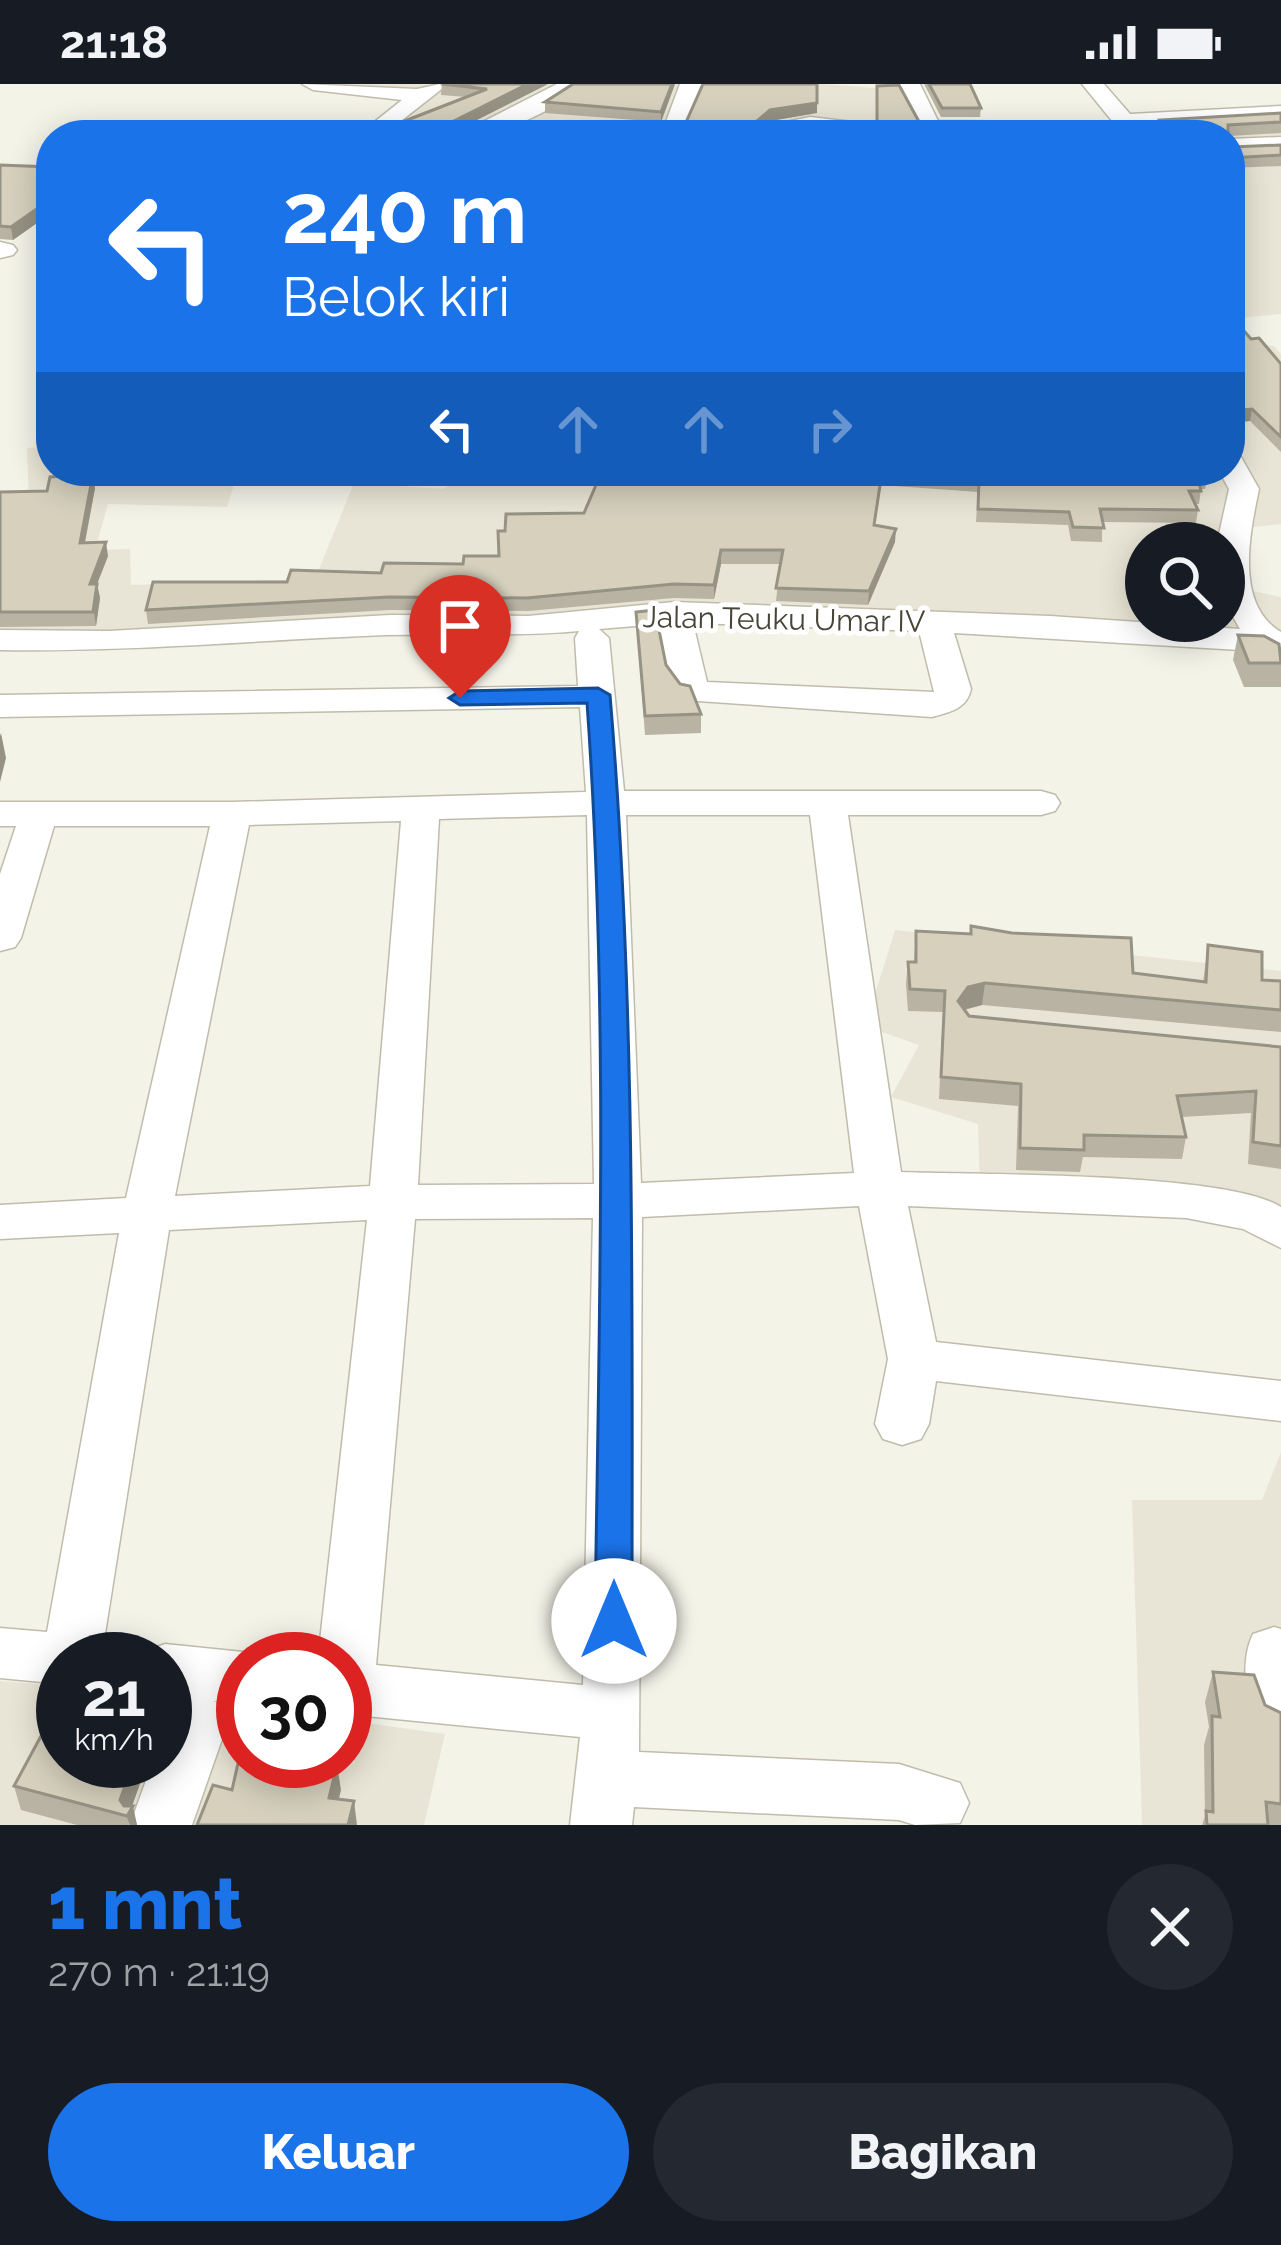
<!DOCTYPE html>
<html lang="id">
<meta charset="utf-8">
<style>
:root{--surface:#171b24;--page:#242831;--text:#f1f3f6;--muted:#9ea1a6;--accent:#1a73e8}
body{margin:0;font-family:Raleway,sans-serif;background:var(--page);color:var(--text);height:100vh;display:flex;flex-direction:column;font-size:45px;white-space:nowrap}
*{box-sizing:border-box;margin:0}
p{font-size:39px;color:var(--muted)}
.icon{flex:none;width:66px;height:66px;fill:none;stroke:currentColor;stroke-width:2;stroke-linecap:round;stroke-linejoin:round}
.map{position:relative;height:1741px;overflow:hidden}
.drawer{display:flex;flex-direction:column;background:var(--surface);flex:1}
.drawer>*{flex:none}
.guide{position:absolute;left:36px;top:36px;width:1209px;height:366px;border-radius:48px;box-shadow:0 6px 30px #0003;background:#1a73e8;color:#fff;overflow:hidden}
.tools{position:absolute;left:1125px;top:438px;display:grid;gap:24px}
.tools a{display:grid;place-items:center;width:120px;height:120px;border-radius:50%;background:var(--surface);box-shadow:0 6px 30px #0003;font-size:60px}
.speed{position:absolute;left:36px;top:1548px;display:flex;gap:24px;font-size:60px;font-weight:700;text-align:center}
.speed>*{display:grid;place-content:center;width:156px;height:156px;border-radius:50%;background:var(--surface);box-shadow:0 6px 30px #0003;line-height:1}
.speed small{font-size:30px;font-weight:400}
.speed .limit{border:18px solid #d22;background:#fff;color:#111}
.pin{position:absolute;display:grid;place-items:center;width:102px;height:102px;color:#fff;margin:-123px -51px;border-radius:50% 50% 50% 0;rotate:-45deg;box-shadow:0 0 12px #0007}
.pin .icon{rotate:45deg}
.me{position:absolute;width:132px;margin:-66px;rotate:0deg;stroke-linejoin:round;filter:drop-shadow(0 0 9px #0008)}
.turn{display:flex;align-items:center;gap:42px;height:252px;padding:0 48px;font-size:54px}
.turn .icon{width:156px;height:156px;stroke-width:2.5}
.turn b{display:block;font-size:84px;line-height:102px}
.lanes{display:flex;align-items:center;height:114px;padding:0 48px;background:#0003;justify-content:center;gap:60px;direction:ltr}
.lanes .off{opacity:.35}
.round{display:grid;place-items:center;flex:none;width:126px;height:126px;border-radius:63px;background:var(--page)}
.overview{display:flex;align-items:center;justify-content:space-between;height:204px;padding:0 48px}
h1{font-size:72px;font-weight:800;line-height:90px;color:var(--accent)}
.primary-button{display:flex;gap:24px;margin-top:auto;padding:24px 48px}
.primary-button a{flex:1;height:138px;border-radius:72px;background:var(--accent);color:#fff;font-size:48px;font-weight:800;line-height:138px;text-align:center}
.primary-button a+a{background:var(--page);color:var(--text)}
.status{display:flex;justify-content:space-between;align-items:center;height:84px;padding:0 60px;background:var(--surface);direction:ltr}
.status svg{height:33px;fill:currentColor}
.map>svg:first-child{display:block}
.residential{fill:#e9e5d6}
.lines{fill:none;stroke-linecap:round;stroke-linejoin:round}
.minor-casing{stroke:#c0bcab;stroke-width:3}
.minor{fill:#fff;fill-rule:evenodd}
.wall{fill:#b8b3a3}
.shaded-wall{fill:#969284}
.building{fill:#d6d0bd;stroke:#969284;stroke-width:3}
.route{fill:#1a73e8;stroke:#114b97;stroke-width:3}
.labels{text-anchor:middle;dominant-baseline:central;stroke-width:10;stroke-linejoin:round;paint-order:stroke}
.street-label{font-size:30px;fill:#484437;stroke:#fff}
</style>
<div class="status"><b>21:18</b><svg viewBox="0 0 49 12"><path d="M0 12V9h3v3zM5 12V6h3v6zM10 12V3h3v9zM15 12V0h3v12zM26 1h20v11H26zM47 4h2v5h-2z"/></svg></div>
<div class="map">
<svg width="1281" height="1741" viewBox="0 0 1281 1741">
<rect width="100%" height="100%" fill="#f4f3e8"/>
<g class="residential">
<path d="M 312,0 L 824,0 L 915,7 L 919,40 L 1146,43 L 1281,31 L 1281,230 L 1230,235 L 1230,51 L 384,51 L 425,13 Z"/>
<path d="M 1230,237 L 1255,259 L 1274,262 L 1281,270 L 1281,440 L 1211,448 L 1210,459 L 1146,459 L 1146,537 L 1224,537 L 1224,501 L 1281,513 L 1281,582 L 1254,557 L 768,530 L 0,556 L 0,419 L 29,418 L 27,364 L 51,362 L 51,387 L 106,387 L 108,395 L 235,398 L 227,423 L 108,420 L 95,466 L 130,465 L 131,501 L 315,495 L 354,399 L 444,405 L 467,387 L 1230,387 Z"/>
<path d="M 895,846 L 1281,887 L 1281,1138 L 980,1110 L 978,1040 L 891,1013 L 919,961 L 865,942 Z"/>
<path d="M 1281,1368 L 1281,1741 L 1142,1741 L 1132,1416 L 1262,1416 Z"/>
<path d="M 0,1597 L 63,1602 L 63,1677 L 165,1677 L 165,1611 L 243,1620 L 243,1677 L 345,1677 L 345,1636 L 445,1650 L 424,1741 L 0,1741 Z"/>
</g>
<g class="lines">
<g class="minor-casing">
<g id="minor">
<path d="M 302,0 L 417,5 L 440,0 L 443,4 L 383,51 L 358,51 L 402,16 L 313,6 Z"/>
<path d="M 557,0 L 583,0 C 550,31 501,51 457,51 Z"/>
<path d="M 680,0 L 702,0 L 683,51 L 661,51 Z"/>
<path d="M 722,0 L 773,0 C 762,10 733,10 722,0 Z"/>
<path d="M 898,0 L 920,0 L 938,37 L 1031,38 L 1052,51 L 922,51 Z"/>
<path d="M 1082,0 L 1104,0 L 1130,30 L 1281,22 L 1281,36 L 1135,43 L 1136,51 L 1114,51 L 1113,38 Z"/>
<path d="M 810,33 L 861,39 L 865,51 L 810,47 L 760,51 L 771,41 Z"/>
<path d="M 1281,53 L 1281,67 L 1230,69 L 1230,55 Z"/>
<path d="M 0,158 L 13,161 L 17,166 L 13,171 L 0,174 Z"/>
<path d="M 1230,370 L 1241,373 L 1259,405 C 1250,449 1234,520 1281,548 L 1281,581 L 1268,578 L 1257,567 L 954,549 L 971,605 C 967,625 950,628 932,633 L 683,616 L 669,597 L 659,540 L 599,545 L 609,554 L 624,707 L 1041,707 L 1055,711 L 1060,719 L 1055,727 L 1041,731 L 848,731 L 901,1088 C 978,1091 1227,1088 1281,1123 L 1281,1164 L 1243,1145 L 1186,1134 L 908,1122 L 936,1258 L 1281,1297 L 1281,1337 L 936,1297 L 929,1340 L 921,1355 L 902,1361 L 883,1355 L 875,1340 L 888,1275 L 859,1122 L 642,1133 L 639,1668 L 899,1680 L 960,1699 L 969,1719 L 960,1739 L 915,1741 L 899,1736 L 634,1723 L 632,1741 L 570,1741 L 580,1653 L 345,1630 L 345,1575 L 318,1575 L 367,1136 L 169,1146 L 101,1575 L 63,1575 L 63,1600 L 0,1594 L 0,1544 L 47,1548 L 119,1149 L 0,1155 L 0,1121 L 126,1114 L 210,742 L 54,742 L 21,854 L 15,863 L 0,867 L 0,790 L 16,742 L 0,742 L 0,718 L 232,718 L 586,708 L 580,623 L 0,633 L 0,611 L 578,602 L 575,554 L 579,547 C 515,553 451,549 386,551 C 257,556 129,568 0,566 L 0,546 L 109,547 L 390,531 L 528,532 L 674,518 L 1050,532 L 1240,545 L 1224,517 L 1224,459 L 1217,459 L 1229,405 L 1219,387 L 1230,387 ZM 693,539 L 919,547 L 934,608 L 707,598 ZM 587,731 L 594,1100 L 418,1101 L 439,735 ZM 626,731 L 810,731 L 854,1089 L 641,1099 ZM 401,737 L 370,1102 L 175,1112 L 249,741 ZM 593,1134 L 583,1601 L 376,1581 L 415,1135 Z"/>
<path d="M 1274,1543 L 1281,1545 L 1281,1657 L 1260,1649 C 1246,1620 1239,1579 1253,1550 Z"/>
<path d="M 165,1560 L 243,1568 L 262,1575 L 243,1575 L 243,1620 L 213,1617 L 219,1619 L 228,1638 L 192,1741 L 130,1741 L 153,1677 L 165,1677 L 165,1645 L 177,1619 L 190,1614 L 165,1612 L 165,1575 L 141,1575 L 144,1568 Z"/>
</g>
</g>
<use href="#minor" class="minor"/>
</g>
<g class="wall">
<path d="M 442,0 L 548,0 L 461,44 L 683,45 L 817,29 L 770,37 L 761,44 L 923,45 L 1100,51 L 379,51 L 379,47 L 466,13 L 441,11 Z"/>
<path d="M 573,0 L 675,0 L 661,38 L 545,29 L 545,18 Z"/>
<path d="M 924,0 L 970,0 L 981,24 L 980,33 L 941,33 Z"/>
<path d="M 1281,29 L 1281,49 L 1230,52 L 1163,51 L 1159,46 L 1160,36 Z"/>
<path d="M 1230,61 L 1232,63 L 1281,61 L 1281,82 L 1230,84 Z"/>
<path d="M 0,81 L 51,83 L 51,129 L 13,156 L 0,155 Z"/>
<path d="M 1230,241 L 1281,280 L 1281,368 L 1250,337 L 1230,339 Z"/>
<path d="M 602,387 L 1204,387 L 1208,392 L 1205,405 L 1201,405 L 1199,420 L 1195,420 L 1198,426 L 1196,439 L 1102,438 L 1102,458 L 1071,457 L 1068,441 L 976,438 L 978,408 L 881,401 L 875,442 L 895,458 L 868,521 L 776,517 L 780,480 L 721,480 L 714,515 L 674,514 L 528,527 L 390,526 L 148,540 L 146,526 L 287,498 L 463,480 L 499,472 L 505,447 L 584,429 Z"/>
<path d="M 95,404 L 85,459 L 108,472 L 97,500 L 100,514 L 96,542 L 0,543 L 0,408 Z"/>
<path d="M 636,528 L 666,581 L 701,630 L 701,649 L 645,651 Z"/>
<path d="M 1238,551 L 1281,564 L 1281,603 L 1244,603 L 1233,576 Z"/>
<path d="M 916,847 L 1133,889 L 1203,898 L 1208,861 L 1262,896 L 1281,897 L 1281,948 L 982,921 L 965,926 L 969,932 L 1281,963 L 1281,1085 L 1248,1080 L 1251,1029 L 1182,1033 L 1186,1053 L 1182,1075 L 1083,1073 L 1080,1088 L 1016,1086 L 1018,1022 L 939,1015 L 943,928 L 908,927 L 906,900 L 908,878 L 914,878 Z"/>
<path d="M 1213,1588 L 1265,1621 L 1281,1629 L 1281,1741 L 1202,1741 L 1205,1732 L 1204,1661 L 1209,1643 L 1205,1618 Z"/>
<path d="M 63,1677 L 148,1677 L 132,1722 L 137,1741 L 77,1741 L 21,1726 L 14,1702 Z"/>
</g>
<g class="shaded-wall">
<path d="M 528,0 L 548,0 L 455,47 L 453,43 L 454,37 Z"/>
<path d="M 672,0 L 675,0 L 661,38 L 661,28 Z"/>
<path d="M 817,19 L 817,29 L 770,37 L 757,48 L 757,37 L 770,26 Z"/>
<path d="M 51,115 L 51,129 L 13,156 L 11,143 Z"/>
<path d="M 1252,325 L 1250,337 L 1230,339 L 1230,327 Z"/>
<path d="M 93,390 L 95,404 L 82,473 L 80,459 Z"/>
<path d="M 896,445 L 895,458 L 868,521 L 869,507 Z"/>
<path d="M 106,458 L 108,472 L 97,500 L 100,514 L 96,542 L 90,500 Z"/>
<path d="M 721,466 L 721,480 L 714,515 L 714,501 Z"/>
<path d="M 1,649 L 6,674 L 0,698 L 0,652 Z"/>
<path d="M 985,899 L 982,921 L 966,925 L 956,939 L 958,917 L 968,903 Z"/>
<path d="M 134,1677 L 148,1677 L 131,1725 L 133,1722 L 137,1741 L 130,1741 L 120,1716 Z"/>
<path d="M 337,1681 L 341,1706 L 333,1739 L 329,1714 Z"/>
<path d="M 354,1717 L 357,1741 L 348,1741 Z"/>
</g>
<g class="building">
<path d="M 442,0 L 528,0 L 454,37 L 453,43 L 489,45 L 509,38 L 683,45 L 703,0 L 817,0 L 817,19 L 770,26 L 757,37 L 757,44 L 868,44 L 877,40 L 877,2 L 899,1 L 923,45 L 1053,45 L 1057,40 L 1090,39 L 1100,51 L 423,51 L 379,47 L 487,5 Z"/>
<path d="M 573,0 L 672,0 L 661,28 L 545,18 Z"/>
<path d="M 929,0 L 970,0 L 981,24 L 942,24 Z"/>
<path d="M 1281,29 L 1281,38 L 1228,41 L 1228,51 L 1174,51 L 1160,36 Z"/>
<path d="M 1230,61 L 1232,63 L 1281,61 L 1281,71 L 1230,74 Z"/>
<path d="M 0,81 L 51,83 L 51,89 L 41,96 L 51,98 L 51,115 L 11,143 L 0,142 Z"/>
<path d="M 1230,241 L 1239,241 L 1251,255 L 1259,254 L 1281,280 L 1281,353 L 1252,325 L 1230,327 Z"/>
<path d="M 602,387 L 1204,387 L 1208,392 L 1198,393 L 1201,407 L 1189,407 L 1198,426 L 1100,425 L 1104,444 L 1073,443 L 1069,428 L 978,425 L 979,395 L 882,388 L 874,441 L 896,445 L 869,507 L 776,504 L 783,466 L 721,466 L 714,501 L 674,500 L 527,514 L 389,513 L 146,526 L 153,498 L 287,498 L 291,486 L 381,489 L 384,479 L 463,480 L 464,472 L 499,472 L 498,447 L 505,447 L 506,430 L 584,429 Z"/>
<path d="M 93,390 L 80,459 L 106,458 L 90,500 L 97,500 L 93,528 L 0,528 L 0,408 L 47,407 L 50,393 Z"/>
<path d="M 655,526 L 666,581 L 680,600 L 690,602 L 701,630 L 645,632 L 636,528 Z"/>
<path d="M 1238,551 L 1264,552 L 1279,560 L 1281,579 L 1249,579 Z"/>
<path d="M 971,842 L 1012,849 L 1131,854 L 1133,889 L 1206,898 L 1208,861 L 1262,868 L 1262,896 L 1281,897 L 1281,926 L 985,899 L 968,903 L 958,917 L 969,932 L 1281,963 L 1281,1062 L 1253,1058 L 1256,1007 L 1177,1012 L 1186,1053 L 1084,1051 L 1084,1066 L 1020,1064 L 1021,1000 L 941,993 L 945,907 L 910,905 L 908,878 L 916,878 L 916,847 L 971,850 Z"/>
<path d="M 1213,1588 L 1254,1591 L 1265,1621 L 1281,1629 L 1281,1720 L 1266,1718 L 1268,1741 L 1207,1741 L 1206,1727 L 1213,1728 L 1212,1632 L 1220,1633 Z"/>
<path d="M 41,1652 L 63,1658 L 63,1677 L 134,1677 L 120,1716 L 124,1722 L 133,1722 L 127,1732 L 14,1702 Z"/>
<path d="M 243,1657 L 243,1677 L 298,1677 L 337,1681 L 329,1714 L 354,1717 L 348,1741 L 197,1741 L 213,1701 L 232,1706 Z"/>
</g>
<path class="route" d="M 598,604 L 610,611 C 636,919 632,1228 632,1537 L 627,1548 L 614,1553 L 600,1548 L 595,1537 C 599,1231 609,924 587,619 L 460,621 L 449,614 L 460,607 Z"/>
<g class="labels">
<g class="street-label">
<text transform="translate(784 535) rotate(1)">Jalan Teuku Umar IV</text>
</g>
</g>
</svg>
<div class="tools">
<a><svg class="icon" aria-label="search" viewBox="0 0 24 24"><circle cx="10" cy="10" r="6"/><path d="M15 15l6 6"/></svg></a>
</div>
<div class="speed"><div>21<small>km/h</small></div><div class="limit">30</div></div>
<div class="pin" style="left:460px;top:614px;background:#d93025"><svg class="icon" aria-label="arrive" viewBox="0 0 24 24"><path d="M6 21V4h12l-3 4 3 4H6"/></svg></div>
<svg class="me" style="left:614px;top:1537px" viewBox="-20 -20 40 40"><circle r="19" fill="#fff"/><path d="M0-13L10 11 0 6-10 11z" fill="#1a73e8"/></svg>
<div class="guide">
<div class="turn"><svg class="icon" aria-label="left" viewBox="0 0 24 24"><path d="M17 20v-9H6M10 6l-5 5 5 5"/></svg><div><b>240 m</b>Belok kiri</div></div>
<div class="lanes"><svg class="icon" aria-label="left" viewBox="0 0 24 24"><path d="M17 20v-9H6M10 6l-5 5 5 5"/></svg><svg class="icon off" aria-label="ahead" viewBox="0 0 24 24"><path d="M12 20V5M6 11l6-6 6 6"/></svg><svg class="icon off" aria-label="ahead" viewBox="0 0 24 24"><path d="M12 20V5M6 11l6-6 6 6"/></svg><svg class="icon off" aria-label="right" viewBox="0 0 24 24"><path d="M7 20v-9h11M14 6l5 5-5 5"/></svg></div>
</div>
</div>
<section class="drawer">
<div class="overview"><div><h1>1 mnt</h1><p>270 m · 21:19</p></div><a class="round"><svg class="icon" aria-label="close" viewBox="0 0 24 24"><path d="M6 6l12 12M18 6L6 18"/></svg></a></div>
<div class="primary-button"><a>Keluar</a><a>Bagikan</a></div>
</section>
